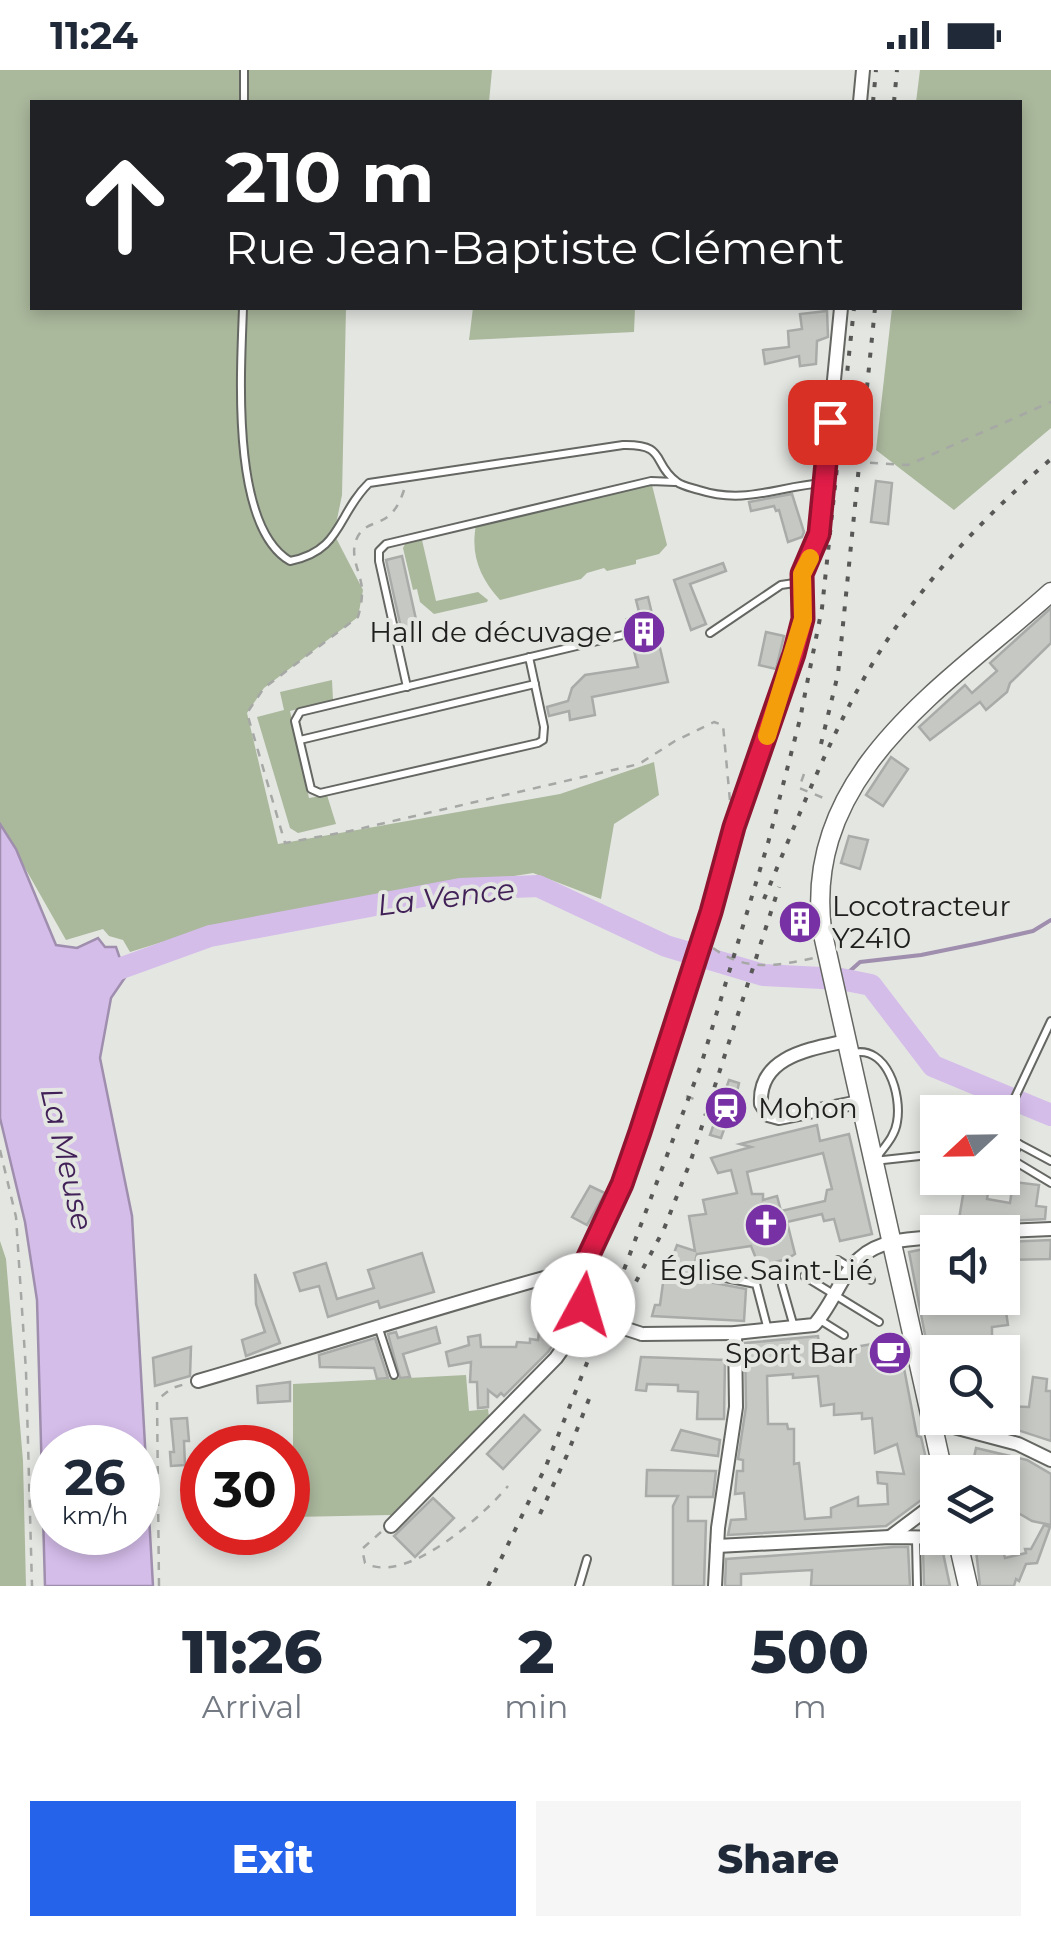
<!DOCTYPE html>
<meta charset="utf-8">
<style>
:root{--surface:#fff;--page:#f6f6f7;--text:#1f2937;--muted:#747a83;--accent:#2563eb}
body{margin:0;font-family:Montserrat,sans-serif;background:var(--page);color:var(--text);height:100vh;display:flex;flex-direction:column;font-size:38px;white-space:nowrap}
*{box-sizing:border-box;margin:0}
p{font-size:32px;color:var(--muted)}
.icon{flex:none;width:55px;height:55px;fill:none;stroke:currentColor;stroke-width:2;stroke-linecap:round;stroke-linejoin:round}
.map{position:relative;height:1516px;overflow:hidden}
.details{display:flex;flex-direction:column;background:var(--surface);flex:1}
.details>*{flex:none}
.guide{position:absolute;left:30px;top:30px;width:992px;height:210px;border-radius:0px;box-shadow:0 5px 15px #0003;background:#202124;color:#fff;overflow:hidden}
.needle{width:65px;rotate:248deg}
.tools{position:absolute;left:920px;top:1025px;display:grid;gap:20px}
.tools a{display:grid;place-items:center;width:100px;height:100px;border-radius:0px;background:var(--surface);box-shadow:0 5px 15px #0003;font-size:50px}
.speed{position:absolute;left:30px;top:1355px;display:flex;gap:20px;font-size:50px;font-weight:700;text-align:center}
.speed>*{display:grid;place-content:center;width:130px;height:130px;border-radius:50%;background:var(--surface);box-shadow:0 5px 15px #0003;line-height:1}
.speed small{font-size:25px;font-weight:400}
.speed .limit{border:15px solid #d22;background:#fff;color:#111}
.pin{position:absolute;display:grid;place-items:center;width:85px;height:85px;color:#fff;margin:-42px;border-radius:20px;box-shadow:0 5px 15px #0006}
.me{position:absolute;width:110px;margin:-55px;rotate:6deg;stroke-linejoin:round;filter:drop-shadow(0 0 8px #0008)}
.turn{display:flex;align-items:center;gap:35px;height:210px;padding:0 30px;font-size:45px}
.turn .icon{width:130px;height:130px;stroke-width:2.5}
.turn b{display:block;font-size:70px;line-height:85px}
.eta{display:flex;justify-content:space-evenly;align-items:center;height:170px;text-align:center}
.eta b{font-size:60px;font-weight:800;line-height:70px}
.cta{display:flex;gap:20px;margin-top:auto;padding:20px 30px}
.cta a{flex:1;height:115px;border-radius:0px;background:var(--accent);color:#fff;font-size:40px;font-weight:800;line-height:115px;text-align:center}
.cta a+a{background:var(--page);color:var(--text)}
.status{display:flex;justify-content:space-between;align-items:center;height:70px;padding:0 50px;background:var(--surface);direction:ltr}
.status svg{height:28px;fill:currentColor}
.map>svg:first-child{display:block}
.green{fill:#aab89c}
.water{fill:#d5bdea;stroke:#9f8ead;stroke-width:2.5;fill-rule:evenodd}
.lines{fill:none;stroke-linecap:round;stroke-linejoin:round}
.stream{stroke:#9f8ead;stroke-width:4}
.river{stroke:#d5bdea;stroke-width:22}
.building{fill:#c6c8c4;stroke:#a9aba8;stroke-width:2.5;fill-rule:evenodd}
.lane-casing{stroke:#656763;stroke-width:10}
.street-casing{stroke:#656763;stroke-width:16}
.secondary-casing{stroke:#656763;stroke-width:21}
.path{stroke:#a6a8a5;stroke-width:2.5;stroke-dasharray:8 8;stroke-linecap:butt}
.lane{stroke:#fff;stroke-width:6}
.street{stroke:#fff;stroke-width:12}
.secondary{stroke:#fff;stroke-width:18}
.rail{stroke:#585957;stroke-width:4;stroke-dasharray:5 10;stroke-linecap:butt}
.street-bridge-casing{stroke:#656763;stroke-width:16;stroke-linecap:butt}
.street-bridge{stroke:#fff;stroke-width:12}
.route-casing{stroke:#92132f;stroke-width:25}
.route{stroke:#e11d48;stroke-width:18}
.slow{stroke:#f59e0b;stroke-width:18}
.labels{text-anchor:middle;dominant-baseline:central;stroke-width:8;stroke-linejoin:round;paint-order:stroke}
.poi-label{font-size:28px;fill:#20211f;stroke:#e4e6e2;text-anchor:end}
.water-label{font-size:30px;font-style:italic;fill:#412157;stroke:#e4e6e2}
</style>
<div class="status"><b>11:24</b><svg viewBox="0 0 49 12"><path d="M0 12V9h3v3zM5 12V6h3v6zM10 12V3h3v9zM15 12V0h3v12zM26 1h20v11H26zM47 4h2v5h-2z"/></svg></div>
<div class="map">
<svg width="1051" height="1516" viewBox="0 0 1051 1516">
<rect width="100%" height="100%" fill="#e4e6e2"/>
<g class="green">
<path d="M 0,0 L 492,0 L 489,32 L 32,32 L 32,238 L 346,238 L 342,425 L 334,464 L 363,520 L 358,547 L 264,618 L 247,643 L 278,774 L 560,724 L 654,692 L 659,725 L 614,754 L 601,829 L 533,803 L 224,853 L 130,882 L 123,870 L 109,866 L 103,859 L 66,870 L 0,754 Z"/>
<path d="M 920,0 L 1051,0 L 1051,358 L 954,440 L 876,380 L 892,238 L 1020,238 L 1020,32 L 916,32 Z"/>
<path d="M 473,238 L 635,238 L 634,262 L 469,270 Z"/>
<path d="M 652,415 L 667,475 L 659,484 L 636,490 L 636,494 L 607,501 L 604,498 L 587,503 L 581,509 L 500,530 C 481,509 470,486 476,455 Z"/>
<path d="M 422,470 L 436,531 L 478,522 L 488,530 L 487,532 L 434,544 L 420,532 L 417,519 L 413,520 L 403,478 L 405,474 Z"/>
<path d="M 332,610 L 333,630 L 290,641 L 309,728 L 327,725 L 336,754 L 298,763 L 290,758 L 257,647 L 284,640 L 280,622 Z"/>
<path d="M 0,1171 L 6,1189 L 23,1391 L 26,1516 L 0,1516 Z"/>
<path d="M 466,1305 L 469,1341 L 488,1339 L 489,1347 L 391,1445 L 293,1447 L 293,1314 Z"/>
</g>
<path class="water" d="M 0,754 L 16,779 L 56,875 L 77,878 L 98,868 L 105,877 L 116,877 L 126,906 L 111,928 L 100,988 L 132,1146 L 153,1516 L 45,1516 L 37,1230 L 25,1152 L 0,1048 ZM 52,1378 L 138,1378 L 138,1462 L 52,1462 Z"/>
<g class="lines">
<path class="stream" d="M 841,909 L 860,892 L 921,885 L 980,873 L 1033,861 L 1051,850"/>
<path class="river" d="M 94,908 L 210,866 L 460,819 L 538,816 L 666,876 L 763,905 L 841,909 L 871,915 L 933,996 L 1051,1045"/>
</g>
<g class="building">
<path d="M 827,241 L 828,267 L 817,271 L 816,294 L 800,296 L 799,286 L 765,294 L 763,280 L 789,277 L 788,261 L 802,259 L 800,244 Z"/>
<path d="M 876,411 L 892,413 L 888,454 L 871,452 Z"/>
<path d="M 792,424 L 804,462 L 802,467 L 788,472 L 779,440 L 776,441 L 774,436 L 751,441 L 749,432 Z"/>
<path d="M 402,486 L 419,563 L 403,567 L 386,490 Z"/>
<path d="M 723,493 L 726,501 L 690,514 L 706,554 L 691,560 L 674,510 Z"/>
<path d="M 648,527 L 668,612 L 592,627 L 595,645 L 570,650 L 569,641 L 549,646 L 547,637 L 568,631 L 572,618 L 585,605 L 638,597 L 631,569 L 634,563 L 627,549 L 640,546 L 636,530 Z"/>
<path d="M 1051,538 L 1051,573 L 1010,613 L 1007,622 L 986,640 L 980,632 L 930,670 L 919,657 L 965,615 L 972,623 L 997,601 L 990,593 Z"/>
<path d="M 766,562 L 784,566 L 776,599 L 759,595 Z"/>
<path d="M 891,687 L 908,699 L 883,736 L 866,725 Z"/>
<path d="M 849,766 L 868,770 L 860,799 L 841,793 Z"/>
<path d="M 729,1010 L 739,1013 L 731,1049 L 728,1048 L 721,1068 L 710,1065 Z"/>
<path d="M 817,1055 L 820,1071 L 849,1064 L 872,1164 L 840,1171 L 834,1149 L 824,1151 L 822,1144 L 787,1152 L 795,1184 L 787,1189 L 759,1196 L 751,1176 L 697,1184 L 692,1204 L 704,1211 L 746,1219 L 744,1251 L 652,1246 L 655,1235 L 660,1235 L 663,1213 L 677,1175 L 695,1181 L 689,1146 L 706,1144 L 703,1130 L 737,1123 L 731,1100 L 718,1103 L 711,1088 L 751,1077 L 740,1074 ZM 823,1083 L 832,1119 L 827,1120 L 825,1131 L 781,1141 L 777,1126 L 763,1130 L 763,1124 L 752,1124 L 747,1102 Z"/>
<path d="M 1013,1112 L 1039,1115 L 1036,1136 L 1046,1137 L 1045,1149 L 972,1153 L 959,1149 L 964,1119 L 988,1123 L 987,1129 L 1010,1133 Z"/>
<path d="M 590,1116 L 605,1123 L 587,1155 L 572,1147 Z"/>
<path d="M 1051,1170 L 1050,1189 L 1002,1190 L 1002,1172 Z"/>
<path d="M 934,1177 L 938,1193 L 938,1228 L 986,1228 L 987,1231 L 1004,1229 L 1008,1255 L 992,1257 L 992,1272 L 969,1272 L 969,1277 L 953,1276 L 952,1282 L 932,1282 L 930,1270 L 926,1270 L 909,1182 Z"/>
<path d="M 422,1183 L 434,1222 L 380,1238 L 378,1231 L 328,1247 L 319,1216 L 300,1221 L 294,1203 L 326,1193 L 337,1229 L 374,1218 L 368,1200 Z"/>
<path d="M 255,1204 L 280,1273 L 246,1286 L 242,1270 L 265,1262 L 256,1234 Z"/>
<path d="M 562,1214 L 573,1245 L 570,1251 L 560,1250 L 557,1269 L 548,1282 L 504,1326 L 501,1323 L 497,1327 L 488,1320 L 488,1337 L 478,1338 L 477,1312 L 470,1312 L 471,1292 L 449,1296 L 446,1282 L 469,1275 L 468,1267 L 480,1265 L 481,1277 L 516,1277 L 517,1272 L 530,1273 L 530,1269 L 538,1270 L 541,1246 L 548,1247 L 551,1235 L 545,1218 Z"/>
<path d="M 436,1257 L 440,1273 L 403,1284 L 410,1307 L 400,1308 L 388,1264 L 396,1262 L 398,1268 Z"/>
<path d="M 818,1266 L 820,1283 L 895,1270 L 899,1272 L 917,1366 L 921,1367 L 932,1415 L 926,1417 L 928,1425 L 886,1456 L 728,1465 L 731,1450 L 746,1449 L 744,1423 L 735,1424 L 737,1401 L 743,1401 L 743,1390 L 738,1389 L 746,1337 L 745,1273 ZM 793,1304 L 793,1308 L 818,1306 L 821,1336 L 834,1334 L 834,1345 L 862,1343 L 862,1349 L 872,1348 L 875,1383 L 897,1374 L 904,1404 L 877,1402 L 878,1413 L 887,1414 L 888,1434 L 858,1436 L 858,1427 L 831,1438 L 831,1447 L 805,1449 L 799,1393 L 794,1394 L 794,1359 L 788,1359 L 787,1354 L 768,1354 L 767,1306 Z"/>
<path d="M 375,1268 L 388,1308 L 377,1309 L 374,1298 L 320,1297 L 319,1285 Z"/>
<path d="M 191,1277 L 190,1306 L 155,1316 L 153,1288 Z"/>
<path d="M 641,1287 L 725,1290 L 724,1349 L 697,1349 L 698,1322 L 678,1321 L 678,1315 L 647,1314 L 646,1321 L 636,1320 Z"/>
<path d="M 1033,1307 L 1047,1309 L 1046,1321 L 1051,1321 L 1051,1371 L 981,1348 L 1002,1348 L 1002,1336 L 1029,1337 Z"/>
<path d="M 290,1312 L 290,1331 L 258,1333 L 257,1316 Z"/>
<path d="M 524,1345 L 540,1360 L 503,1399 L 487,1384 Z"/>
<path d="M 187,1348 L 189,1371 L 184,1371 L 185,1395 L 171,1396 L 170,1382 L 174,1382 L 171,1349 Z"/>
<path d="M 681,1360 L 720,1370 L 718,1386 L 672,1380 Z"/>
<path d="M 976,1378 L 1027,1390 L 1051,1404 L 1051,1455 L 1032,1451 L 1003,1434 L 1011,1419 L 1002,1417 L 1002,1402 L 975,1401 L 972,1397 Z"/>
<path d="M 647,1400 L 716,1401 L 713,1427 L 688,1427 L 688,1451 L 706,1451 L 704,1516 L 673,1516 L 673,1436 L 678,1426 L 646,1426 Z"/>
<path d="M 433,1428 L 454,1448 L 415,1487 L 394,1466 Z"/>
<path d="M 1044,1455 L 1050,1457 L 1037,1493 L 1026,1494 L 1019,1511 L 1016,1509 L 1014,1516 L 980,1516 L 976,1480 L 1003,1480 L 1005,1488 L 1026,1483 L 1025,1479 L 1031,1479 Z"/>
<path d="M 894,1477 L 908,1477 L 910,1516 L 811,1516 L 812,1500 L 741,1504 L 741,1516 L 725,1516 L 726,1489 Z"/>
<path d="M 923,1478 L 942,1478 L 950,1516 L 924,1516 Z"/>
</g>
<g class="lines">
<g class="lane-casing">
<g id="lane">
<path d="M 244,0 L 244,32"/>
<path d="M 243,238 C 241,300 230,456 290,491 C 342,481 337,444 369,413 L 623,375 C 668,374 651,393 677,412 C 682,416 693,418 699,420 C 746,435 778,416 824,413"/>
<path d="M 710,563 L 781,515 L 801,512"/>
<path d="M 529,587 L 544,657 L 543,670 L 538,673 L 320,723 L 311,719 L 295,651 L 300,642 L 627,564"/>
<path d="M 407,617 L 379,491 L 379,481 L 386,474 L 651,411 L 675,412"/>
<path d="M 300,670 L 535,614"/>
<path d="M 853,983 C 887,975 902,1025 897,1052 C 895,1066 885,1076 877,1087"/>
<path d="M 1002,1055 L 1051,951"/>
<path d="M 1002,1065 L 1051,1091"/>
<path d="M 1019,1074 L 1011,1089 L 1051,1113"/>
<path d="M 874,1091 L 938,1084"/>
<path d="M 838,1190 L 871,1210"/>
<path d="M 705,1204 L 756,1214 L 768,1260"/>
<path d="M 804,1206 L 879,1252"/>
<path d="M 782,1215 L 794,1257"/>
<path d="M 820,1250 L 844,1265"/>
<path d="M 379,1259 L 394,1305"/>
<path d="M 916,1469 L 917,1516"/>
<path d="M 579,1516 L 587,1489"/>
</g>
</g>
<g class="street-casing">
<g id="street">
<path d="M 860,32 L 863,0"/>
<path d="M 846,971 C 811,979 758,986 761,1034 L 768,1045 L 779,1048 L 859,1032"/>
<path d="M 984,1162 L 1051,1159"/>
<path d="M 593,1248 L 583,1235 L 577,1212 L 622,1113 L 640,1062 L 711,842 L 734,757 L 774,648 L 803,549 L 801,512 L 819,464 L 841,238"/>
<path d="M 642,1264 L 735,1263 L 814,1255 C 832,1236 842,1203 860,1188 C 880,1169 912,1169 938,1167"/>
<path d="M 198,1311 C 322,1275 445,1234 570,1201 L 580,1204"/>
<path d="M 931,1351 L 1018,1374 L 1051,1390"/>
<path d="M 391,1456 L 556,1288 L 588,1243"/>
<path d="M 890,1467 L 938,1431"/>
<path d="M 717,1476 L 890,1467 L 957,1468"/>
<path d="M 715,1516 L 718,1458 L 736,1337 L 735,1263"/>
</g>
</g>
<g class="secondary-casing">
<g id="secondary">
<path d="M 943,1402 L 822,860 C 802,701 949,614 1051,522"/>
<path d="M 957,1468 L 968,1516"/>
</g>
</g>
<g class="path">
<path d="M 838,391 L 908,395 L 1051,332"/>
<path d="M 404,420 C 390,463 368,445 357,468 C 348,487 363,505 362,523 C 362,531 360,540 358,547 L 264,618 L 247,643 L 285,773 L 350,761 L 639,694 L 675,671 L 714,652 L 723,655 L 730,731"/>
<path d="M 804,704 L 799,718 L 826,729"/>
<path d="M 713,878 C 746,902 776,896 814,888"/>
<path d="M 686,1026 L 699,1031"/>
<path d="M 708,1034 L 712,1035"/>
<path d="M 0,1080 L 16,1147 L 26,1301 L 32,1516"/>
<path d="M 381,1462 L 362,1479 L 365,1493 C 406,1516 485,1444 508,1416"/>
<path d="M 159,1516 L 157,1330 L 172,1318 L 185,1314"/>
</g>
<use href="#lane" class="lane"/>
<use href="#street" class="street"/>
<use href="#secondary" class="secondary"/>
<g class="rail">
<path d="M 873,32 L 876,0"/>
<path d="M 894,32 L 897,0"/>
<path d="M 821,674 L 838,604 L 875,238"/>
<path d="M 764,829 C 800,744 834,653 884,575 C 930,504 987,444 1051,389"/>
<path d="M 622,1238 L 664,1159 L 691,1090 L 779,817"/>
<path d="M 540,1444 L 567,1385 L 589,1329"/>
<path d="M 488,1516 L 546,1396 L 625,1197 L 701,995 L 768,773 L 800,649 L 822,538 L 854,238"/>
</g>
<g class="street-bridge-casing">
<path id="street-bridge" d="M 593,1248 L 642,1264"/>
</g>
<use href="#street-bridge" class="street-bridge"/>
</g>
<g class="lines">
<g class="route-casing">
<path id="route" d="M 583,1235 L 577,1212 L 580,1204 L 622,1114 L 640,1062 L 711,842 L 734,757 L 794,584 L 803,549 L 802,504 L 819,464 L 830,352"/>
</g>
<use href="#route" class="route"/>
<path class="slow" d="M 767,666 L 803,549 L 802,504 L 810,488"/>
</g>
<defs>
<g id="building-disc" transform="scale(2.25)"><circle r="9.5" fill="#7831a4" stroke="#e4e6e2"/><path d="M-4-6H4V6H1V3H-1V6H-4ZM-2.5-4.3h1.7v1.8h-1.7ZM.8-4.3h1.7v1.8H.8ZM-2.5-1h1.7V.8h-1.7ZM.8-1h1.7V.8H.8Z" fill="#fff"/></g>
<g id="station-disc" transform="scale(2.25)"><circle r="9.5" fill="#7831a4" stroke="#e4e6e2"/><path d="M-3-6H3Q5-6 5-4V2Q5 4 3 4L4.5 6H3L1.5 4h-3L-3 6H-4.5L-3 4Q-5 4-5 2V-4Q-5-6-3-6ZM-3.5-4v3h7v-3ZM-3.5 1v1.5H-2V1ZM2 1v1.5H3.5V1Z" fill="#fff"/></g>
<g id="church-disc" transform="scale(2.25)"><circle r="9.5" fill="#7831a4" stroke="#e4e6e2"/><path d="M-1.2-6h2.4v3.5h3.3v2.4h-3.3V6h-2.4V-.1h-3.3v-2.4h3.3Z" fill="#fff"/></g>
<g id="cafe-disc" transform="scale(2.25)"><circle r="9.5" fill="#7831a4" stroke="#e4e6e2"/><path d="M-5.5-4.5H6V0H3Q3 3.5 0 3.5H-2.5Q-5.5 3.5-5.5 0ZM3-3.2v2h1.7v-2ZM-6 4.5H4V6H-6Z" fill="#fff"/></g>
</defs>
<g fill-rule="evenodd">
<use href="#building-disc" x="644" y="562"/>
<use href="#building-disc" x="800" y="852"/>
<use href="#station-disc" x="726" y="1038"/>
<use href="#church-disc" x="766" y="1155"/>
<use href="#cafe-disc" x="890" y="1283"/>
</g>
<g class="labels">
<g class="poi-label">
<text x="612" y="562">Hall de décuvage</text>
<text x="832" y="836" text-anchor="start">Locotracteur<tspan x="832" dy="32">Y2410</tspan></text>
<text x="758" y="1038" text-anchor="start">Mohon</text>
<text x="766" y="1200" text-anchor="middle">Église Saint-Lié</text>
<text x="858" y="1283">Sport Bar</text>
</g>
<g class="water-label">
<text transform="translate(446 827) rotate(-7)">La Vence</text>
<text transform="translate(67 1089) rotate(77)">La Meuse</text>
</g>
</g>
</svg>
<div class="tools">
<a><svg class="needle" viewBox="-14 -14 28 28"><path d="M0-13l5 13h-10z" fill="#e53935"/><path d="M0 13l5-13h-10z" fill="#747a83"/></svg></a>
<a><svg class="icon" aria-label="sound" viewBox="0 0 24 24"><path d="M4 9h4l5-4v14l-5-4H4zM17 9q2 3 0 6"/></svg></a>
<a><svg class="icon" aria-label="search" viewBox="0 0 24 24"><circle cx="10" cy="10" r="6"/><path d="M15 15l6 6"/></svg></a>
<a><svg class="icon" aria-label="layers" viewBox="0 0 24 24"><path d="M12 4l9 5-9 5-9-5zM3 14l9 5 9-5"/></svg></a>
</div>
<div class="speed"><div>26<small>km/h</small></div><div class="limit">30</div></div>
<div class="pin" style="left:830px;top:352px;background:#d93025"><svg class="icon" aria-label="arrive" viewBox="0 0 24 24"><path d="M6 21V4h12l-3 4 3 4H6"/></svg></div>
<svg class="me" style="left:583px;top:1235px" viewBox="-20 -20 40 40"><circle r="19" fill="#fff"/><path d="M0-13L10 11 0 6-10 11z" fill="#e11d48"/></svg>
<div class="guide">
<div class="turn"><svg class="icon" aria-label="ahead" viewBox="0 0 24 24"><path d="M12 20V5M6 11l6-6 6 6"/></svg><div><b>210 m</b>Rue Jean-Baptiste Clément</div></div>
</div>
</div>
<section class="details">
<div class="eta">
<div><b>11:26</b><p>Arrival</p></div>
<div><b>2</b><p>min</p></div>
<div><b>500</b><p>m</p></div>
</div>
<div class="cta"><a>Exit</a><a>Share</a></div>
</section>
